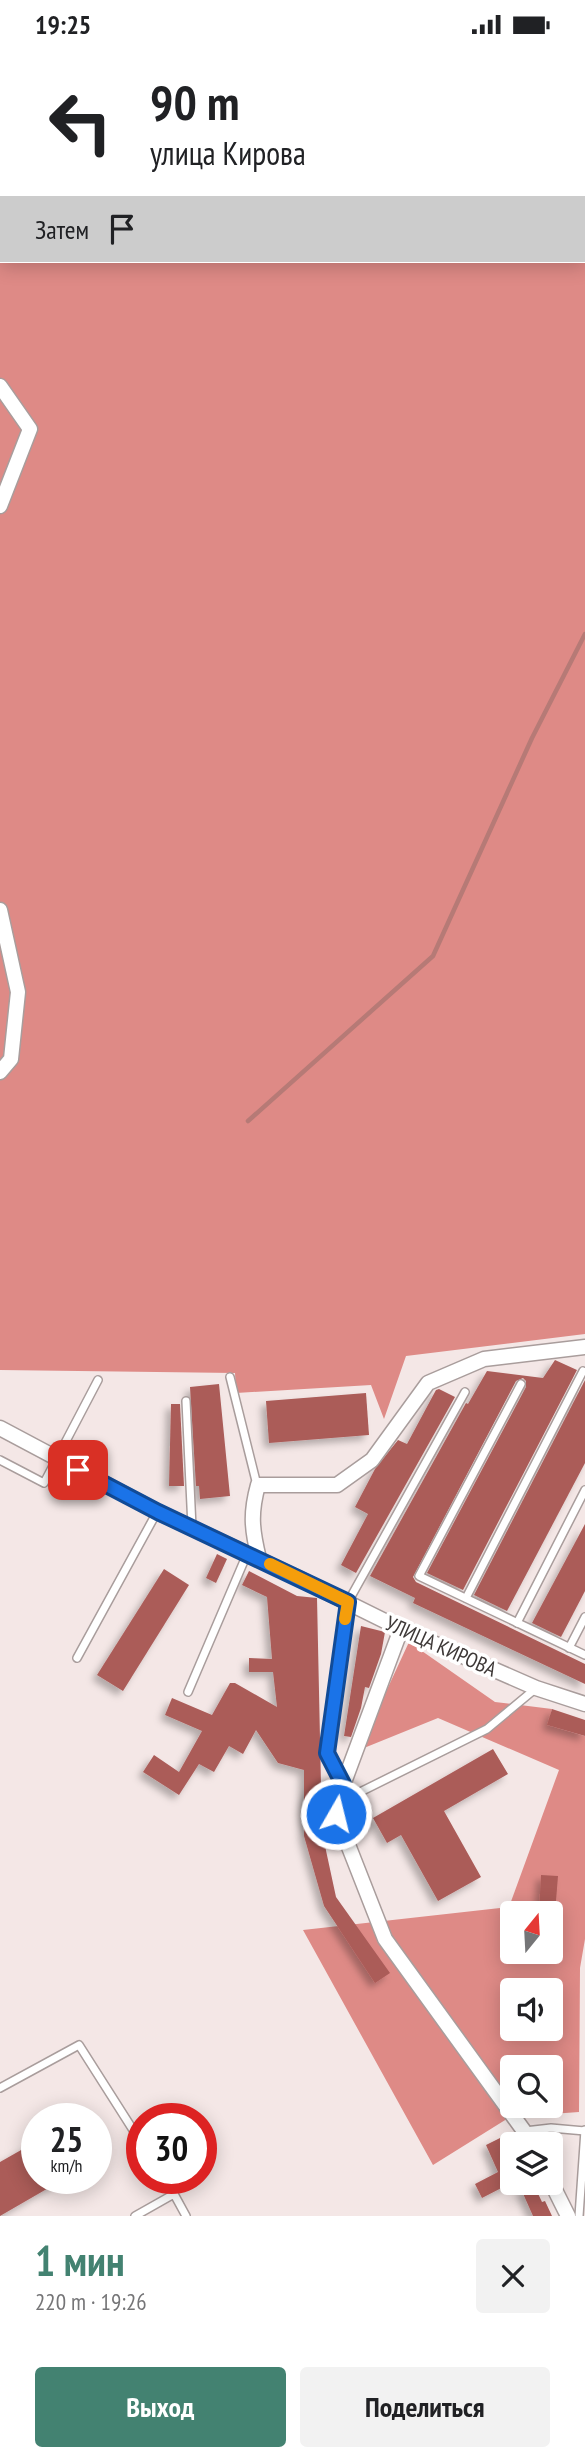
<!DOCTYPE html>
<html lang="ru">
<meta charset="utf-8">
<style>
:root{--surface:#fff;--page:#f2f2f2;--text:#202124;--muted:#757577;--accent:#438271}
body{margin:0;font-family:"PT Sans Narrow",sans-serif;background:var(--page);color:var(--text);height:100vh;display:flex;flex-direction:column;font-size:26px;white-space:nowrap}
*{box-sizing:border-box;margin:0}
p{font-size:23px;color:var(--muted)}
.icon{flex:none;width:38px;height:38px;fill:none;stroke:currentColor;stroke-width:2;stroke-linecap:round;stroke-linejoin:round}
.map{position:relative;height:2167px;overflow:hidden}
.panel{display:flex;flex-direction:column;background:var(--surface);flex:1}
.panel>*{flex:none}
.banner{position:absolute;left:0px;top:0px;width:586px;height:214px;box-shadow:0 4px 18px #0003;background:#fff;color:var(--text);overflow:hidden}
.needle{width:46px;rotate:18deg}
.fabs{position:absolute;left:500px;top:1852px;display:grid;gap:14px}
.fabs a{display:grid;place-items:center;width:63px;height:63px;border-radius:7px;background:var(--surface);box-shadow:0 4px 18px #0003;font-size:35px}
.speed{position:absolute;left:21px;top:2054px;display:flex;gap:14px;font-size:35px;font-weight:700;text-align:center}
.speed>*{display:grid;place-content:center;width:91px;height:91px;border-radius:50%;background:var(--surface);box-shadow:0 4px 18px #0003;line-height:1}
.speed small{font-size:18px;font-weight:400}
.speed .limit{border:10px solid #d22;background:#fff;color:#111}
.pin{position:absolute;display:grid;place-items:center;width:60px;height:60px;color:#fff;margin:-30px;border-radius:14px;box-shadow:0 4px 10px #0006}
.me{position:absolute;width:77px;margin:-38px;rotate:8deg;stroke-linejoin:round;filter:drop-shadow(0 0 5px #0008)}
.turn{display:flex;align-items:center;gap:24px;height:147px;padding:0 35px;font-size:32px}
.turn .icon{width:91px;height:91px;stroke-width:2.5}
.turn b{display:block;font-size:49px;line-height:60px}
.then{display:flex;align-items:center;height:66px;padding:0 35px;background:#0003;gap:14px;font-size:26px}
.round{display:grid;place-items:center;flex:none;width:74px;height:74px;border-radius:7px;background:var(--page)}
.overview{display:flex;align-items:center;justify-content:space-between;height:119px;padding:0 35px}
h1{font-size:42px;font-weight:800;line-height:52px;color:var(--accent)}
.action{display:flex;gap:14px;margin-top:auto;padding:14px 35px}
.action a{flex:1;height:80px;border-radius:7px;background:var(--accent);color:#fff;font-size:28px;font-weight:800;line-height:80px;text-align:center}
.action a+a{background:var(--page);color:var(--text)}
.status{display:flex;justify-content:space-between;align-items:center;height:49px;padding:0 35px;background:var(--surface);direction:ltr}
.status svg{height:19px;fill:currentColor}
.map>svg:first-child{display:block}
.green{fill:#f5bbb7}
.forest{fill:#de8a86;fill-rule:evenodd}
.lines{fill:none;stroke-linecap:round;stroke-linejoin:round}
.stream{stroke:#b67a76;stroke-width:4.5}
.building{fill:#ab5c59;filter:url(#shadow)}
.lane-casing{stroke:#a99d9c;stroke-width:10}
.street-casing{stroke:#a99d9c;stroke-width:17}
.lane{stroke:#fff;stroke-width:7}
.street{stroke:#fff;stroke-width:14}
.route-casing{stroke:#114b97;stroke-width:18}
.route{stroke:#1a73e8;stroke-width:12}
.slow{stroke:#f59e0b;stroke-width:12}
.labels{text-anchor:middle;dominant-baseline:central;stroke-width:7;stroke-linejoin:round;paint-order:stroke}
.street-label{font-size:21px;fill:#3d3837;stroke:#fff}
</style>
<div class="status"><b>19:25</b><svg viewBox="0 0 49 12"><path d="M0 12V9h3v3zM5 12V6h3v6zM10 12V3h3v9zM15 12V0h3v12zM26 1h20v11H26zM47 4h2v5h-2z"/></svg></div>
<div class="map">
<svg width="585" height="2167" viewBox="0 0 585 2167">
<defs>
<filter id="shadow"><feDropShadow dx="-5" dy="5" stdDeviation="3.5" flood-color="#0004"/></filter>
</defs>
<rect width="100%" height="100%" fill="#f4e7e6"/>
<path class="green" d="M 0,0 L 585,0 L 585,92 L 584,2 L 2,2 L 2,20 Z"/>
<g class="forest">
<path d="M 0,19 L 2,20 L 2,212 L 584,212 L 585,92 L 585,1285 L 406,1307 L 384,1370 L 371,1336 L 236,1344 L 235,1324 L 0,1321 Z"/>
<path d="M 409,1593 L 495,1653 L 552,1660 L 548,1676 L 585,1687 L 585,1890 L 580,1919 L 579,2063 L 510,2068 L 433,2116 L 303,1881 L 509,1858 L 559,1721 L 438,1669 L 359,1701 ZM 513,1864 L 551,1864 L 551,1902 L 513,1902 ZM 513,1941 L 551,1941 L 551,1979 L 513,1979 ZM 513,2018 L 551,2018 L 551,2056 L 513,2056 Z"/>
</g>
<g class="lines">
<path class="stream" d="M 248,1072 L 433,907 L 532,689 L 585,585"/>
</g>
<g class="building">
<path d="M 555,1311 L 577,1321 L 463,1541 L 427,1524 L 526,1338 L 526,1332 L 523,1329 L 516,1332 L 413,1528 L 416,1533 L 585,1615 L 585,1635 L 413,1554 L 415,1549 L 370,1527 L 466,1354 L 468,1355 L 487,1322 L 543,1329 Z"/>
<path d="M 585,1331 L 585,1414 L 507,1562 L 474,1546 Z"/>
<path d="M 219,1335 L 230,1447 L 200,1450 L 199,1437 L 196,1437 L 190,1338 Z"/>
<path d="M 439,1340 L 455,1348 L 356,1524 L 341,1516 L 368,1465 L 355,1458 L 375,1420 L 398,1391 L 407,1395 L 436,1341 Z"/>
<path d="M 366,1344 L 369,1386 L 269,1394 L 266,1352 Z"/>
<path d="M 171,1355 L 180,1355 L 184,1437 L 169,1437 Z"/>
<path d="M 585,1475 L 585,1542 L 561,1588 L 532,1574 Z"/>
<path d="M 217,1505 L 227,1510 L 216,1534 L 206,1529 Z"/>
<path d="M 164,1520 L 189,1536 L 123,1642 L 97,1626 Z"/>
<path d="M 249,1522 L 297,1547 L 317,1549 L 322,1783 L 336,1848 L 390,1924 L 375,1934 L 324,1857 L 304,1787 L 304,1721 L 278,1714 L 256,1681 L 243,1705 L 229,1697 L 214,1723 L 199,1715 L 179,1746 L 143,1723 L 154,1706 L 179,1723 L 202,1682 L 165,1666 L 172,1649 L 212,1666 L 230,1634 L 235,1634 L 277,1658 L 273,1623 L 249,1623 L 249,1609 L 272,1610 L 267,1548 L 242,1536 Z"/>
<path d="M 361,1577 L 385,1583 L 381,1605 L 369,1639 L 365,1638 L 361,1659 L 351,1688 L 344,1687 Z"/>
<path d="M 552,1660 L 585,1671 L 585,1687 L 547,1676 Z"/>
<path d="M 493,1700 L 508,1725 L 444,1762 L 481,1828 L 438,1852 L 401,1786 L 387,1794 L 373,1769 Z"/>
<path d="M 541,1826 L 558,1827 L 555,1864 L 539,1864 Z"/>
<path d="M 500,2089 L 513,2116 L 513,2133 L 482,2149 L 475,2135 L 498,2123 L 486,2096 Z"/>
<path d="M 37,2092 L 37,2130 L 64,2130 L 0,2167 L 0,2113 Z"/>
<path d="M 533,2134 L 542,2153 L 545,2152 L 552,2167 L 533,2167 L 521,2140 Z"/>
</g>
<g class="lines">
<g class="lane-casing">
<g id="lane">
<path d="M 63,0 L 63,2"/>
<path d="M 288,0 L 300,2"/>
<path d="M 495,0 L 497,2"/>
<path d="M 230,1328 L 257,1436"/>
<path d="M 521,1335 L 419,1527 L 585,1606"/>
<path d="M 186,1352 L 192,1478"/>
<path d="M 0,1411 L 44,1434 L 98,1331"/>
<path d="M 466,1549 L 583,1322"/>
<path d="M 517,1574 L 585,1441"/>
<path d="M 569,1599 L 585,1568"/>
<path d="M 77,1609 L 157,1463"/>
<path d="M 188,1643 L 247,1505"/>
<path d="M 343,1735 L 327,1704 L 348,1553 L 465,1343"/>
<path d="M 338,1754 L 487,1680 L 535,1640"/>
<path d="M 0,2039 L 79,1996 L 142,2095"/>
<path d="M 525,2082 L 551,2079 L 585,2082"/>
<path d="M 164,2130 L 174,2145"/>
<path d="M 135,2167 L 174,2145 L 186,2167"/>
<path d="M 579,2167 L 585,2081"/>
</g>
</g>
<g class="street-casing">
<g id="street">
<path d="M 0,337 L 30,380 L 0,457"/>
<path d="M 0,861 L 18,943 L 11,1010 L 0,1023"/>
<path d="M 0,1379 L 158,1463 L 300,1530 L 401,1580 L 536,1639 L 585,1655"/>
<path d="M 259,1510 C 252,1481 250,1465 258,1436 L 337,1436 L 372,1411 L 428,1334 L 484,1310 L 585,1298"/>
<path d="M 401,1580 L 343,1736 L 337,1755 L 336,1765 L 385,1890 L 524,2082 L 531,2095"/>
<path d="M 551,2133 L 568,2167"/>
</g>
</g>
<use href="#lane" class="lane"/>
<use href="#street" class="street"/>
</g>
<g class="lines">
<g class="route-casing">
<path id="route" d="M 78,1421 L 158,1463 L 348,1553 L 327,1704 L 343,1735 L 337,1755 L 336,1765"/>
</g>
<use href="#route" class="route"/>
<path class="slow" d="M 270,1515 L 348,1553 L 345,1570"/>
</g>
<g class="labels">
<g class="street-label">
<text transform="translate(441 1597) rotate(24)">УЛИЦА КИРОВА</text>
</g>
</g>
</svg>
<div class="fabs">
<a><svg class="needle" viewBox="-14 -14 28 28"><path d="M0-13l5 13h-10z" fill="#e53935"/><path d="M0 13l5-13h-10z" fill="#757577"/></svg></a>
<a><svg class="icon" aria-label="sound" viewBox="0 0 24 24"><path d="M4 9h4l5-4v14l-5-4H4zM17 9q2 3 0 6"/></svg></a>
<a><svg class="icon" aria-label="search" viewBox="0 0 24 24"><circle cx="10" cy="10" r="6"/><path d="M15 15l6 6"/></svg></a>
<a><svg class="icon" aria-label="layers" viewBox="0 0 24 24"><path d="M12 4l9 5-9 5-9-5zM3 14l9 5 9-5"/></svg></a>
</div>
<div class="speed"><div>25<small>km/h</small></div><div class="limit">30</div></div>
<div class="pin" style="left:78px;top:1421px;background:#d93025"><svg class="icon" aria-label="arrive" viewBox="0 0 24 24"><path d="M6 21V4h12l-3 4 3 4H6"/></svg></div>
<svg class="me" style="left:336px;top:1765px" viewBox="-20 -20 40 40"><circle r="17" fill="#1a73e8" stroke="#fff" stroke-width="3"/><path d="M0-11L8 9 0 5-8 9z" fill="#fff"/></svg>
<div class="banner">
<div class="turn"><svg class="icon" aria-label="left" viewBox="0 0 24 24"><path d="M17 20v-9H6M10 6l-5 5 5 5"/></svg><div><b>90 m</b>улица Кирова</div></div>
<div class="then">Затем<svg class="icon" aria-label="arrive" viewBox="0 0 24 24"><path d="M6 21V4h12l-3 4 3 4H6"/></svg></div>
</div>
</div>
<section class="panel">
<div class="overview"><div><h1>1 мин</h1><p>220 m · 19:26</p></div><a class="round"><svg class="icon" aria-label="close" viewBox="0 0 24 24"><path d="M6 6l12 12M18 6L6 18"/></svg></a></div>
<div class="action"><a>Выход</a><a>Поделиться</a></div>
</section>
